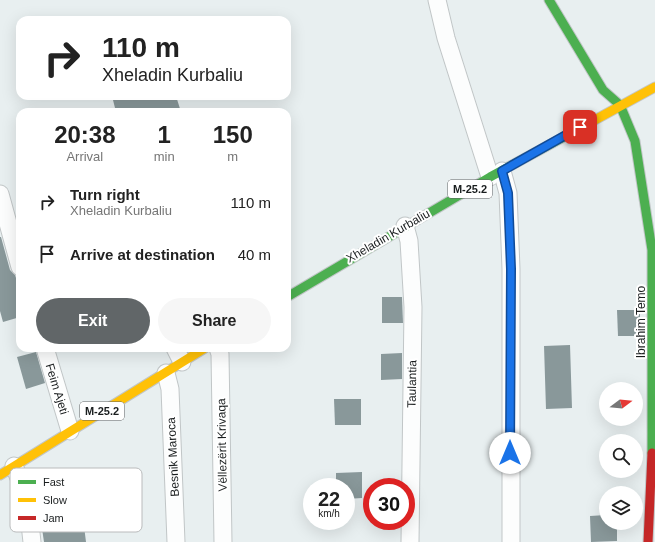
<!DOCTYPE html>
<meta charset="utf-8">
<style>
:root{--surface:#fff;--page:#f6f6f6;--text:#222;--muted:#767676;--accent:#616668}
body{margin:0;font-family:Arial,sans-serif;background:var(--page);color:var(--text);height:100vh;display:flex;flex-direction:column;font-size:15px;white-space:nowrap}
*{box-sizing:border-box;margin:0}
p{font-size:13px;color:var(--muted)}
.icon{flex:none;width:22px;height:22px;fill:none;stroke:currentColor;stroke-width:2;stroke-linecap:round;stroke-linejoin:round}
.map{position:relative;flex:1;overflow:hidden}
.details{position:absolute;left:16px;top:108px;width:275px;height:244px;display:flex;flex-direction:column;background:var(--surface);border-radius:12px;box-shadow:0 4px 16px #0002}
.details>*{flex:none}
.guide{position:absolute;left:16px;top:16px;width:275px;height:84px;border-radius:12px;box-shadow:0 4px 16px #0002;background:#fff;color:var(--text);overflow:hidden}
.needle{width:26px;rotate:74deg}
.fabs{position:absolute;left:599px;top:382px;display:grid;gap:8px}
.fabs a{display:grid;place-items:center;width:44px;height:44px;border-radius:50%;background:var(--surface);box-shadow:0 4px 16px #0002;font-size:20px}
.speed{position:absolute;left:303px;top:478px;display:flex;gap:8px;font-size:20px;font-weight:700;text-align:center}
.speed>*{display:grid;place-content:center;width:52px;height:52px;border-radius:50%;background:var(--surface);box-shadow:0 4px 16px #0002;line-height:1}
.speed small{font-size:10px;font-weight:400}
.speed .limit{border:6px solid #d22;background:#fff;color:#111}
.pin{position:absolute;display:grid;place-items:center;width:34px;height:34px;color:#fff;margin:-17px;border-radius:8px;box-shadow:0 2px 6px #0006}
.me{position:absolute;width:44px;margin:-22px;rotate:0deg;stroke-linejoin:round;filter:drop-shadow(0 0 3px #0008)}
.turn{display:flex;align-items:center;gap:14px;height:84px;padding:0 20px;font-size:18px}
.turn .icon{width:52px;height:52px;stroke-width:2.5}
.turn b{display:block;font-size:28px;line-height:34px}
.eta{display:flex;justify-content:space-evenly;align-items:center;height:68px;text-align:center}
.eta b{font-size:24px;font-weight:800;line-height:28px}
.button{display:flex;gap:8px;margin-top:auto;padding:8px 20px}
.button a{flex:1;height:46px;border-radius:24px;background:var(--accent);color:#fff;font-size:16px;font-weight:800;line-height:46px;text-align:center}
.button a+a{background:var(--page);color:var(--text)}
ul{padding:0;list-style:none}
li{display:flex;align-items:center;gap:12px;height:52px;padding:0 20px}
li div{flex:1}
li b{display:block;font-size:15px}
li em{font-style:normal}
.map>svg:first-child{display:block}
.building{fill:#89989a}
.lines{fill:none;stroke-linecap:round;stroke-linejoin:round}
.street-casing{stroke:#c1c6c7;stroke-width:19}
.fast-casing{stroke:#c1c6c7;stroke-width:11}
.slow-casing{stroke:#c1c6c7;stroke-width:11}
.jam-casing{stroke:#c1c6c7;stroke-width:11}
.street{stroke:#fcfdfd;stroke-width:17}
.fast{stroke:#4caf50;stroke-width:9}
.slow{stroke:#ffc107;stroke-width:9}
.jam{stroke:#c62828;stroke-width:9}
.route-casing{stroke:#114b97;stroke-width:10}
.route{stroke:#1a73e8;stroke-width:7}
.labels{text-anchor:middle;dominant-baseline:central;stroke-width:4;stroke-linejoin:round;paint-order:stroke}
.shield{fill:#fff;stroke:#5e6162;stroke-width:1}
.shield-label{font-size:11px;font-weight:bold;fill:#191d1e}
.street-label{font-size:12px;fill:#191d1e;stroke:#fff}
.key{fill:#fff;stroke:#babbbc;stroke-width:1}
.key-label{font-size:11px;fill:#191d1e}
</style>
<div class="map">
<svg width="655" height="542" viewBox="0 0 655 542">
<rect width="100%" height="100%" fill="#e8eff0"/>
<g class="building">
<path d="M 112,96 L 176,96 L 181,112 L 116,112 Z"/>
<path d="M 0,237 L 1,237 L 10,270 L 15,275 L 20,290 L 20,317 L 3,322 L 0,311 Z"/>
<path d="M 382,297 L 402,297 L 403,323 L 382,323 Z"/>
<path d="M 617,310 L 640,310 L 640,336 L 618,336 Z"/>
<path d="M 570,345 L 572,408 L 546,409 L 544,346 Z"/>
<path d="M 36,352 L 45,383 L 26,389 L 17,357 Z"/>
<path d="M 402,353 L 402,379 L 381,380 L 381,354 Z"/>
<path d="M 334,399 L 361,399 L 361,425 L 335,425 Z"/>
<path d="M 362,472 L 362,498 L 346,499 L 346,487 L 336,487 L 336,473 Z"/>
<path d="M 81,502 L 86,542 L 44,542 L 39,508 Z"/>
<path d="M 606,515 L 606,523 L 617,523 L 617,541 L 591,542 L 590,516 Z"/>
</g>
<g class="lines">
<g class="street-casing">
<g id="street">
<path d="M 437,0 L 446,38 L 490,177"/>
<path d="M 502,171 L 508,193 L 511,269 L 511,542"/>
<path d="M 0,194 L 20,267"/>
<path d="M 405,226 L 409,241 L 413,307 L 410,542"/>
<path d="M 45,348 L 70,431"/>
<path d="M 175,348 L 182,362"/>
<path d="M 218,348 L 220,354 L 223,542"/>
<path d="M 166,373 L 170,389 L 176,542"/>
<path d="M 14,466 L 27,497 L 32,542"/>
</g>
</g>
<g class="fast-casing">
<g id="fast">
<path d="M 549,0 L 603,90 L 620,105 L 635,141 L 652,250 L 652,453"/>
<path d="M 287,297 L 490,177 L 582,127"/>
</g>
</g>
<g class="slow-casing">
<g id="slow">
<path d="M 582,127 L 655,87"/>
<path d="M 0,475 L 205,348"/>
</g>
</g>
<g class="jam-casing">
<path id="jam" d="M 648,542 L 652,453"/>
</g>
<use href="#street" class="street"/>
<use href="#fast" class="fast"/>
<use href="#slow" class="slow"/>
<use href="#jam" class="jam"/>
</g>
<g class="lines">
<g class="route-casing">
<path id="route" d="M 510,453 L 511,269 L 508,193 L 502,171 L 580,127"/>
</g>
<use href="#route" class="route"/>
</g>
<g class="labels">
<g class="shield">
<rect x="448" y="180" width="44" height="18" rx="3"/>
<rect x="80" y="402" width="44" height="18" rx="3"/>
</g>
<g class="shield-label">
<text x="470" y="189">M-25.2</text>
<text x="102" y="411">M-25.2</text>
</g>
<g class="street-label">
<text transform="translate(388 236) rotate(-30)">Xheladin Kurbaliu</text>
<text transform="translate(641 322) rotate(-90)">Ibrahim Temo</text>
<text transform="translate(412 384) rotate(-89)">Taulantia</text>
<text transform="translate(57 389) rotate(73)">Feim Ajeti</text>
<text transform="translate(222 445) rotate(-91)">Vëllezërit Krivaqa</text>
<text transform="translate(173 457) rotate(-93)">Besnik Maroca</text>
</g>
</g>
<rect x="10" y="468" width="132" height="64" rx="6" class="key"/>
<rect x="18" y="480" width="18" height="4" fill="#4caf50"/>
<rect x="18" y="498" width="18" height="4" fill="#ffc107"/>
<rect x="18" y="516" width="18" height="4" fill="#c62828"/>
<g class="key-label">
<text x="43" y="486">Fast</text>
<text x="43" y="504">Slow</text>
<text x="43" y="522">Jam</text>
</g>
</svg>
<div class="fabs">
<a><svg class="needle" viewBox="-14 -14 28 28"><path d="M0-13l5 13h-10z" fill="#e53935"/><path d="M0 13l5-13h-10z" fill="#767676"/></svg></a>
<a><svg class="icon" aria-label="search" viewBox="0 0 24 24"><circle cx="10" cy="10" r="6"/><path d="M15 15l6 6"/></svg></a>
<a><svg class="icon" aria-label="layers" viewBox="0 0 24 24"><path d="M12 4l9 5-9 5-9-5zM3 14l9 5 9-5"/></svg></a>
</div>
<div class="speed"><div>22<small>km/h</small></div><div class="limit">30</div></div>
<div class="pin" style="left:580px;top:127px;background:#d93025"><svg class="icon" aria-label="arrive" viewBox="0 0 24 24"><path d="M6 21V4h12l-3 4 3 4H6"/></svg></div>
<svg class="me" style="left:510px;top:453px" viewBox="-20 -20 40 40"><circle r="19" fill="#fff"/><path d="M0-13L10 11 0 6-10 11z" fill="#1a73e8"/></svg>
<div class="guide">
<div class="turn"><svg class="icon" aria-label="right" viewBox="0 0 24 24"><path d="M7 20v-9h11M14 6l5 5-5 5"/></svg><div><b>110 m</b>Xheladin Kurbaliu</div></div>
</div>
<section class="details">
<div class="eta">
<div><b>20:38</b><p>Arrival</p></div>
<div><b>1</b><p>min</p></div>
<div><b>150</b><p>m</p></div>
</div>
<ul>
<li><svg class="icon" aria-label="right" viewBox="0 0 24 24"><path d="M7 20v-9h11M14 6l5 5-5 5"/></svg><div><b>Turn right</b><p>Xheladin Kurbaliu</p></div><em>110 m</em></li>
<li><svg class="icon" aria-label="arrive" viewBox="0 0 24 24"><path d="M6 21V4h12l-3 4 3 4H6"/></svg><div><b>Arrive at destination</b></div><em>40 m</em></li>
</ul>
<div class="button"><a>Exit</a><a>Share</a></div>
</section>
</div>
